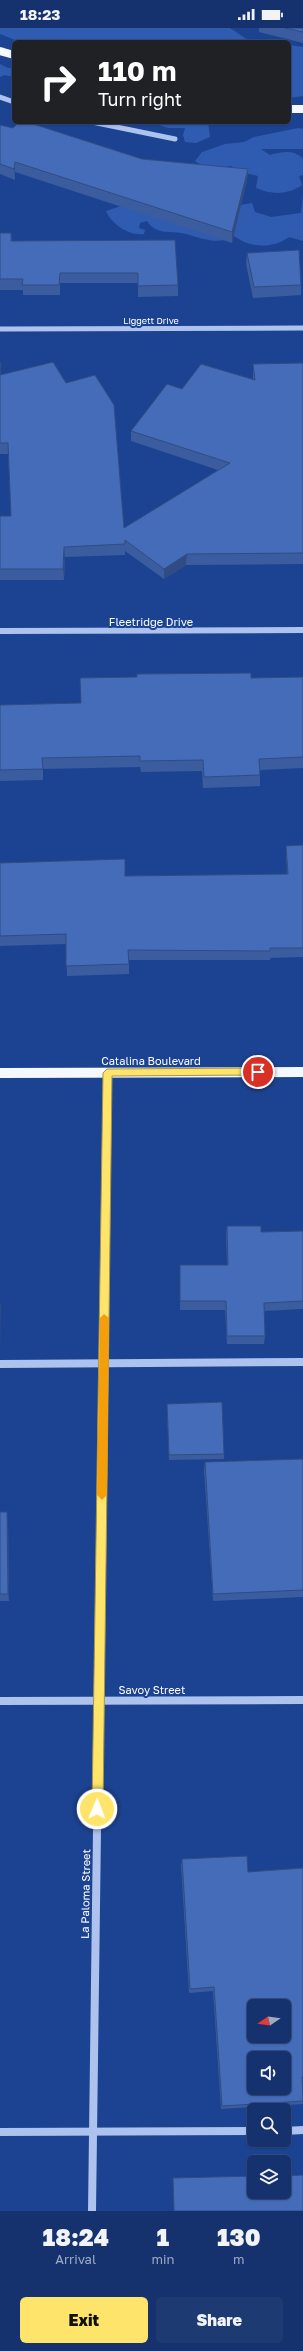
<!DOCTYPE html>
<style>
:root{--surface:#15326e;--page:#1e3a73;--text:#f1f3f6;--muted:#9daac2;--line:#344d81;--accent:#fee46b}
body{margin:0;font-family:"Golos Text",sans-serif;background:var(--page);color:var(--text);height:100vh;display:flex;flex-direction:column;font-size:15px;white-space:nowrap}
*{box-sizing:border-box;margin:0}
p{font-size:13px;color:var(--muted)}
.icon{flex:none;width:22px;height:22px;fill:none;stroke:currentColor;stroke-width:2;stroke-linecap:round;stroke-linejoin:round}
.map{position:relative;height:2183px;overflow:hidden}
.details{display:flex;flex-direction:column;background:var(--surface);flex:1}
.details>*{flex:none}
.top-card{position:absolute;left:12px;top:12px;width:279px;height:84px;border-radius:6px;box-shadow:0 1px 3px #0004,0 0 0 1px var(--line);background:#202124;color:#fff;overflow:hidden}
.needle{width:26px;rotate:257deg}
.buttons{position:absolute;left:247px;top:1971px;display:grid;gap:8px}
.buttons a{display:grid;place-items:center;width:44px;height:44px;border-radius:6px;background:var(--surface);box-shadow:0 1px 3px #0004,0 0 0 1px var(--line);font-size:20px}
.pin{position:absolute;display:grid;place-items:center;width:34px;height:34px;color:#fff;margin:-17px;border:2px solid #fff;border-radius:50%;box-shadow:0 1px 4px #0007}
.me{position:absolute;width:44px;margin:-22px;rotate:1deg;stroke-linejoin:round;filter:drop-shadow(0 0 3px #0008)}
.turn{display:flex;align-items:center;gap:14px;height:84px;padding:0 20px;font-size:18px}
.turn .icon{width:52px;height:52px;stroke-width:2.5}
.turn b{display:block;font-size:28px;line-height:34px}
.eta{display:flex;justify-content:space-evenly;align-items:center;height:68px;text-align:center}
.eta b{font-size:24px;font-weight:800;line-height:28px}
.button{display:flex;gap:8px;margin-top:auto;padding:8px 20px}
.button a{flex:1;height:46px;border-radius:6px;background:var(--accent);color:#111;font-size:16px;font-weight:800;line-height:46px;text-align:center}
.button a+a{background:var(--page);color:var(--text)}
.status{display:flex;justify-content:space-between;align-items:center;height:28px;padding:0 20px;background:var(--surface);direction:ltr}
.status svg{height:11px;fill:currentColor}
.map>svg:first-child{display:block}
.green{fill:#2f5cb0}
.lines{fill:none;stroke-linecap:round;stroke-linejoin:round}
.minor-far2{stroke:#adc3ee;stroke-width:5}
.minor-far1{stroke:#adc3ee;stroke-width:6}
.minor{stroke:#adc3ee;stroke-width:8}
.major-far1{stroke:#f5f8ff;stroke-width:8}
.major{stroke:#f5f8ff;stroke-width:10}
.wall{fill:#3b5d9f}
.shaded-wall{fill:#304c82}
.building{fill:#456cb9;stroke:#304c82;fill-rule:evenodd}
.route{fill:#fee46b;stroke:#a59446}
.slow{fill:#f59e0b}
.labels{text-anchor:middle;dominant-baseline:central;stroke-width:4;stroke-linejoin:round;paint-order:stroke}
.far-street-label{font-size:9px;fill:#fff;stroke:#1c4392}
.street-label{font-size:11px;fill:#fff;stroke:#1c4392}
</style>
<div class="status"><b>18:23</b><svg viewBox="0 0 49 12"><path d="M0 12V9h3v3zM5 12V6h3v6zM10 12V3h3v9zM15 12V0h3v12zM26 1h20v11H26zM47 4h2v5h-2z"/></svg></div>
<div class="map">
<svg width="303" height="2183" viewBox="0 0 303 2183">
<rect width="100%" height="100%" fill="#1c4392"/>
<g class="green">
<path d="M 0,0 L 230,0 L 251,14 L 20,14 L 0,6 Z"/>
<path d="M 289,17 L 303,19 L 303,68 L 289,70 Z"/>
<path d="M 0,36 L 8,40 L 14,40 L 14,58 L 12,53 L 13,49 L 5,47 L 0,49 Z"/>
<path d="M 150,94 L 208,94 L 210,109 L 196,115 L 185,114 L 183,107 L 185,100 L 168,100 Z"/>
<path d="M 298,100 L 303,101 L 303,121 L 261,121 L 270,127 C 281,124 294,121 303,131 L 303,147 L 299,148 L 302,157 C 287,167 273,167 256,160 L 258,148 L 241,144 L 231,138 C 217,142 207,142 195,133 L 202,124 L 225,116 L 244,114 L 254,109 Z"/>
<path d="M 303,168 L 303,213 L 289,209 C 273,221 249,220 234,208 C 218,218 202,210 186,206 C 170,202 157,208 147,193 L 140,195 L 139,200 L 145,202 L 144,206 C 130,208 112,197 106,183 L 121,178 L 235,178 L 252,175 L 255,184 L 271,189 L 301,185 Z"/>
</g>
<g class="lines">
<g class="minor-far2">
<path d="M 0,69 L 14,74"/>
<path d="M 92,94 L 175,111"/>
<path d="M 0,301 L 303,300"/>
</g>
<g class="minor-far1">
<path d="M 0,603 L 303,602"/>
<path d="M 104,1269 L 107,1045"/>
</g>
<g class="minor">
<path d="M 0,1336 L 303,1334"/>
<path d="M 0,1673 L 303,1672"/>
<path d="M 284,2103 L 303,2102"/>
<path d="M 0,2104 L 254,2103"/>
<path d="M 92,2183 L 104,1268"/>
</g>
<g class="major-far1">
<path d="M 0,23 L 14,27"/>
<path d="M 289,81 L 303,81"/>
</g>
<path class="major" d="M 0,1045 L 303,1044"/>
</g>
<g class="wall">
<path d="M 259,0 L 303,0 L 303,15 L 259,4 Z"/>
<path d="M 0,97 L 142,131 L 248,141 L 247,152 L 232,215 L 15,144 L 15,152 L 0,146 Z"/>
<path d="M 0,205 L 11,205 L 12,213 L 175,212 L 178,257 L 178,268 L 138,269 L 138,255 L 60,255 L 60,267 L 23,267 L 23,262 L 0,262 Z"/>
<path d="M 247,225 L 301,257 L 301,267 L 253,270 L 246,236 Z"/>
<path d="M 0,335 L 1,347 L 124,500 L 218,442 L 131,413 L 131,403 L 182,361 L 253,352 L 253,336 L 303,335 L 303,536 L 186,537 L 164,551 L 125,523 L 125,527 L 65,529 L 64,552 L 0,552 L 0,488 L 11,488 L 8,426 L 0,426 Z"/>
<path d="M 303,649 L 303,740 L 260,742 L 260,758 L 203,760 L 202,743 L 141,744 L 140,739 L 43,741 L 43,752 L 0,753 L 0,677 L 81,675 L 251,650 Z"/>
<path d="M 303,817 L 303,929 L 270,930 L 270,932 L 129,932 L 129,946 L 67,948 L 66,916 L 0,918 L 0,835 L 125,848 L 287,846 L 286,828 L 286,818 Z"/>
<path d="M 227,1198 L 261,1204 L 303,1203 L 303,1281 L 264,1283 L 265,1308 L 264,1316 L 227,1316 L 225,1282 L 180,1282 L 180,1237 L 227,1237 L 226,1207 Z"/>
<path d="M 167,1381 L 224,1426 L 224,1431 L 169,1432 Z"/>
<path d="M 303,1431 L 303,1569 L 213,1573 L 204,1442 L 205,1434 Z"/>
<path d="M 0,1484 L 8,1492 L 9,1573 L 0,1573 Z"/>
<path d="M 182,1831 L 248,1844 L 303,1840 L 303,2076 L 221,2081 L 213,1963 L 189,1965 L 181,1837 Z"/>
</g>
<g class="shaded-wall">
<path d="M 15,134 L 15,152 L 14,141 Z"/>
<path d="M 248,141 L 247,152 L 232,215 L 232,204 Z"/>
<path d="M 64,519 L 65,529 L 64,552 L 63,541 Z"/>
<path d="M 187,526 L 186,537 L 164,551 L 164,541 Z"/>
<path d="M 0,1273 L 1,1279 L 0,1323 Z"/>
<path d="M 7,1484 L 8,1492 L 9,1573 L 8,1566 Z"/>
</g>
<g class="building">
<path d="M 285,0 L 303,0 L 303,4 Z"/>
<path d="M 19,94 L 27,94 L 142,131 L 248,141 L 232,204 L 15,134 L 14,141 L 0,136 L 0,97 L 13,100 Z"/>
<path d="M 0,205 L 11,205 L 11,213 L 175,212 L 178,257 L 138,258 L 138,245 L 60,245 L 59,257 L 22,257 L 23,251 L 0,251 Z"/>
<path d="M 299,222 L 301,257 L 254,259 L 247,225 Z"/>
<path d="M 53,334 L 66,355 L 95,347 L 114,377 L 124,500 L 230,435 L 131,403 L 167,356 L 182,361 L 201,336 L 255,352 L 253,336 L 303,335 L 303,525 L 187,526 L 164,541 L 125,512 L 125,516 L 64,519 L 63,541 L 0,541 L 0,488 L 11,488 L 8,415 L 0,415 L 0,335 L 1,335 L 0,347 Z"/>
<path d="M 251,645 L 251,650 L 303,649 L 303,729 L 259,731 L 260,747 L 204,749 L 203,732 L 140,733 L 140,728 L 42,730 L 43,741 L 0,742 L 0,677 L 81,675 L 80,650 L 137,649 L 137,646 Z"/>
<path d="M 303,817 L 303,920 L 270,920 L 270,923 L 128,922 L 129,936 L 66,938 L 66,906 L 0,908 L 0,835 L 125,831 L 125,848 L 288,846 L 286,818 Z"/>
<path d="M 227,1198 L 261,1198 L 261,1204 L 303,1203 L 303,1273 L 264,1275 L 265,1308 L 227,1308 L 226,1273 L 180,1273 L 180,1237 L 228,1237 Z"/>
<path d="M 222,1374 L 224,1426 L 169,1427 L 167,1376 Z"/>
<path d="M 303,1431 L 303,1562 L 213,1566 L 205,1434 Z"/>
<path d="M 0,1484 L 7,1484 L 8,1566 L 0,1566 Z"/>
<path d="M 247,1828 L 248,1844 L 303,1840 L 303,2049 L 302,2049 L 303,2073 L 222,2078 L 214,1959 L 190,1961 L 182,1831 ZM 254,1978 L 284,1978 L 284,2008 L 254,2008 ZM 254,2030 L 284,2030 L 284,2060 L 254,2060 Z"/>
<path d="M 303,2147 L 303,2183 L 174,2183 L 173,2150 L 254,2148 L 254,2164 L 284,2164 L 284,2148 Z"/>
</g>
<path class="route" d="M 258,1040 L 262,1044 L 258,1047 L 112,1048 L 103,1781 L 97,1786 L 92,1781 L 103,1045 L 107,1041 Z"/>
<path class="slow" d="M 104,1286 L 109,1290 L 107,1467 L 102,1472 L 97,1467 L 100,1290 Z"/>
<g class="labels">
<g class="far-street-label">
<text x="151" y="292">Liggett Drive</text>
</g>
<g class="street-label">
<text x="151" y="593">Fleetridge Drive</text>
<text x="151" y="1032">Catalina Boulevard</text>
<text x="152" y="1661">Savoy Street</text>
<text transform="translate(85 1866) rotate(-89)">La Paloma Street</text>
</g>
</g>
</svg>
<div class="buttons">
<a><svg class="needle" viewBox="-14 -14 28 28"><path d="M0-13l5 13h-10z" fill="#e53935"/><path d="M0 13l5-13h-10z" fill="#9daac2"/></svg></a>
<a><svg class="icon" aria-label="sound" viewBox="0 0 24 24"><path d="M4 9h4l5-4v14l-5-4H4zM17 9q2 3 0 6"/></svg></a>
<a><svg class="icon" aria-label="search" viewBox="0 0 24 24"><circle cx="10" cy="10" r="6"/><path d="M15 15l6 6"/></svg></a>
<a><svg class="icon" aria-label="layers" viewBox="0 0 24 24"><path d="M12 4l9 5-9 5-9-5zM3 14l9 5 9-5"/></svg></a>
</div>
<div class="pin" style="left:258px;top:1044px;background:#d93025"><svg class="icon" aria-label="arrive" viewBox="0 0 24 24"><path d="M6 21V4h12l-3 4 3 4H6"/></svg></div>
<svg class="me" style="left:97px;top:1781px" viewBox="-20 -20 40 40"><circle r="17" fill="#fee46b" stroke="#fff" stroke-width="3"/><path d="M0-11L8 9 0 5-8 9z" fill="#fff"/></svg>
<div class="top-card">
<div class="turn"><svg class="icon" aria-label="right" viewBox="0 0 24 24"><path d="M7 20v-9h11M14 6l5 5-5 5"/></svg><div><b>110 m</b>Turn right</div></div>
</div>
</div>
<section class="details">
<div class="eta">
<div><b>18:24</b><p>Arrival</p></div>
<div><b>1</b><p>min</p></div>
<div><b>130</b><p>m</p></div>
</div>
<div class="button"><a>Exit</a><a>Share</a></div>
</section>
